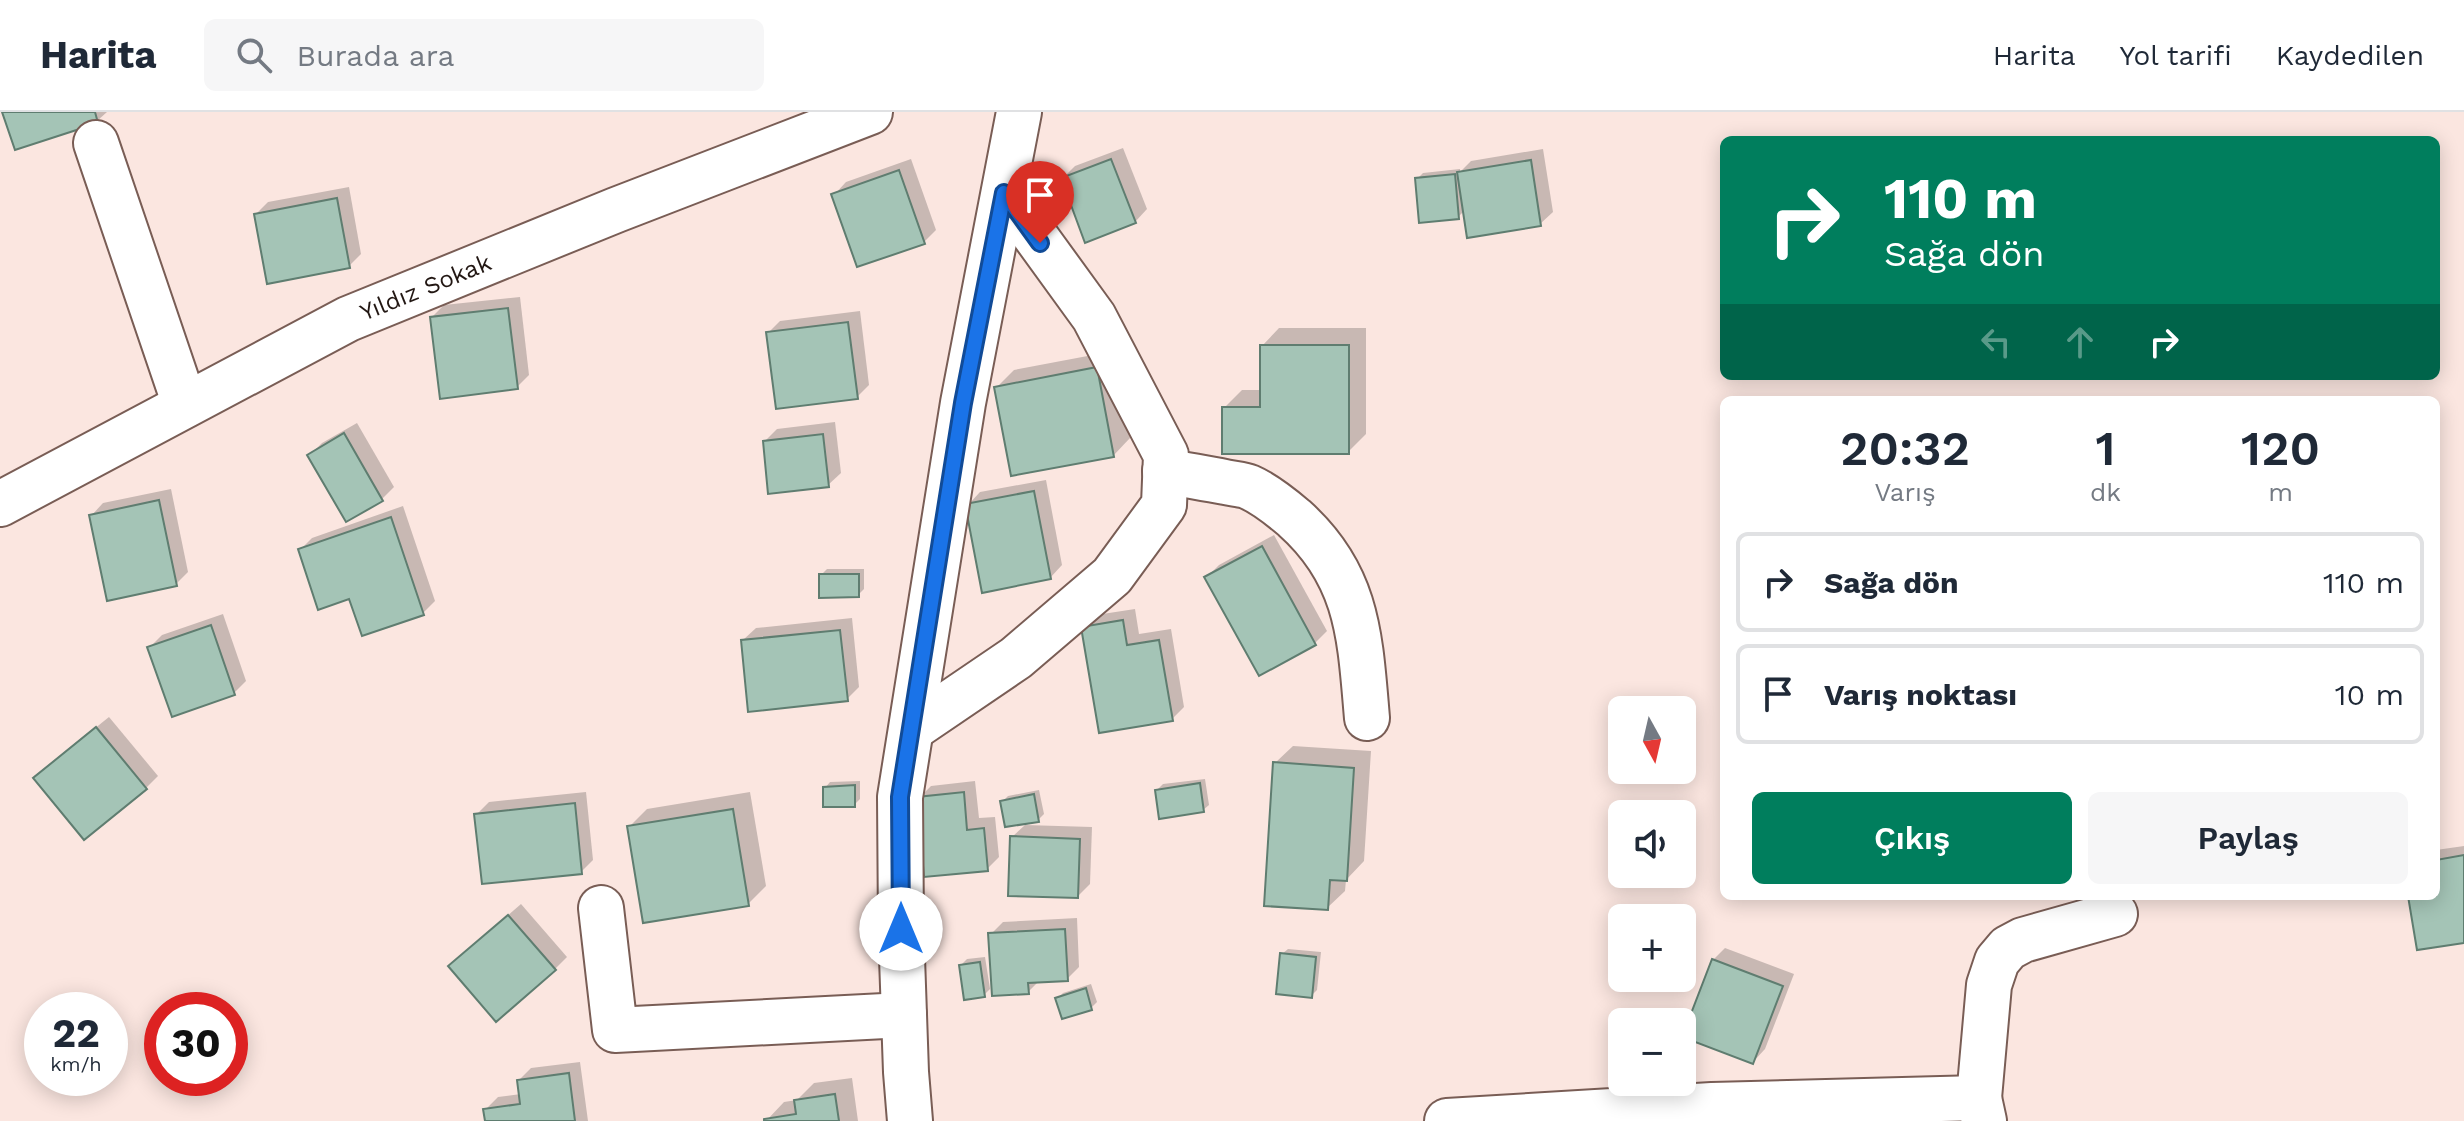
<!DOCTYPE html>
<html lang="tr">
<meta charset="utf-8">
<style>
:root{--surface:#fff;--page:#f6f6f7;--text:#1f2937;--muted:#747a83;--line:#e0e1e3;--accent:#007e5d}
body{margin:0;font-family:"Work Sans",sans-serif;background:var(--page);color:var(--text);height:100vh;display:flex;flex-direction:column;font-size:30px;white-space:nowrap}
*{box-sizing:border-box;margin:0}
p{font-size:26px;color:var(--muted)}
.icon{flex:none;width:44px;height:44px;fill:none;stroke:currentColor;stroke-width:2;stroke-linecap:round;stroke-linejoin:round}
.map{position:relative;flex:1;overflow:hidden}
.sheet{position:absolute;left:1720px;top:284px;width:720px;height:504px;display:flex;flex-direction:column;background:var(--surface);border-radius:12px;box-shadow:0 4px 20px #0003}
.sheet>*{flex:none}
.hud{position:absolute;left:1720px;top:24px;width:720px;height:244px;border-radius:12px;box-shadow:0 4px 20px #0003;background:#007e5d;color:#fff;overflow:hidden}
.needle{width:52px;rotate:172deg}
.tools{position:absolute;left:1608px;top:584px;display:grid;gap:16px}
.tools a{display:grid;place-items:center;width:88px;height:88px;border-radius:12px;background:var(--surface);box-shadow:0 4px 20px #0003;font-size:40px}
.speed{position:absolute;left:24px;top:880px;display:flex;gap:16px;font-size:40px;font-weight:700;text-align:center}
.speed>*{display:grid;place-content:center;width:104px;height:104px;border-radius:50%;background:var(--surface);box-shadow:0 4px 20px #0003;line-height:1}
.speed small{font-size:20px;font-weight:400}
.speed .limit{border:12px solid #d22;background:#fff;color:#111}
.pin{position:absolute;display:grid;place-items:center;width:68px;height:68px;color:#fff;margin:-82px -34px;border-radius:50% 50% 50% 0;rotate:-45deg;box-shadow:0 0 8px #0007}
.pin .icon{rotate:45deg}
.me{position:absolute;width:88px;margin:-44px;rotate:0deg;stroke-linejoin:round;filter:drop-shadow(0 0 6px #0008)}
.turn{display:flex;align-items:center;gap:28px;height:168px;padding:0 32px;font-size:36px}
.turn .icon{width:104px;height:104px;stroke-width:2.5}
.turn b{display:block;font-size:56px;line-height:68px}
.lanes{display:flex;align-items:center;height:76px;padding:0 32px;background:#0003;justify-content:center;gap:40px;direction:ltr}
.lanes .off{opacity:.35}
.eta{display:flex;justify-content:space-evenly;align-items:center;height:136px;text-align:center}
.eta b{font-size:48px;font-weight:600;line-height:56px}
.primary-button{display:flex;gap:16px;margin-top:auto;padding:16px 32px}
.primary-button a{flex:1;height:92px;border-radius:12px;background:var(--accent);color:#fff;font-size:32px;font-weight:600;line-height:92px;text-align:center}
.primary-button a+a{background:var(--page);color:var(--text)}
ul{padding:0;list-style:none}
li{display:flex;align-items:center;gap:24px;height:100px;margin:0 16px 12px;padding:0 16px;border:4px solid var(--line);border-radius:12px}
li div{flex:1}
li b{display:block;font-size:30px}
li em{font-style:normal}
header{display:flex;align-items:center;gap:48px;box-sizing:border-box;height:112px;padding:0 40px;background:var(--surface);border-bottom:2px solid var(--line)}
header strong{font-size:38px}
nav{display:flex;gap:44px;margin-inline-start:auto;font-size:28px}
.search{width:560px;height:72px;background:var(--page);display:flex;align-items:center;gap:20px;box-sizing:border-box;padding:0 28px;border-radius:12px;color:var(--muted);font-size:30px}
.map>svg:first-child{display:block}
.shadow{fill:#0003}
.building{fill:#a4c4b6;stroke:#5f7d70;stroke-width:2}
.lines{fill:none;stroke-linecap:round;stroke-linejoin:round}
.minor-casing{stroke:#795d55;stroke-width:48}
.minor{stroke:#fff;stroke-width:44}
.route-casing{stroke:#114b97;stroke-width:20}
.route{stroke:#1a73e8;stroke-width:14}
.labels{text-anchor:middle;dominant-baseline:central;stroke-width:6;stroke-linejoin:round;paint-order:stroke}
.street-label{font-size:24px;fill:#221713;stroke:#fbe6e0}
</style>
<header>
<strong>Harita</strong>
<div class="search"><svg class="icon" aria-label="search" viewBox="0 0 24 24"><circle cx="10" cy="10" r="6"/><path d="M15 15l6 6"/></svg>Burada ara</div>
<nav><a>Harita</a><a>Yol tarifi</a><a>Kaydedilen</a></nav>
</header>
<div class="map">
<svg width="2464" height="1009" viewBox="0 0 2464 1009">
<rect width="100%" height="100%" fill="#fbe6e0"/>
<g class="shadow">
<path d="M 5,0 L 107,0 L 97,9 Z"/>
<path d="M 1123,36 L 1147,97 L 1135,110 L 1063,66 L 1075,54 Z"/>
<path d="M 1543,37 L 1553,100 L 1540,112 L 1465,98 L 1458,105 L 1417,67 L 1423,61 L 1460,57 L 1460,60 L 1471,49 Z"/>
<path d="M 911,47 L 936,118 L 924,130 L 834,83 L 846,70 Z"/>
<path d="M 349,75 L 361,142 L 349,154 L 256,102 L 268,90 Z"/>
<path d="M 520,185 L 529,263 L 517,275 L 432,205 L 444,193 Z"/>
<path d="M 860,199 L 869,273 L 857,285 L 768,221 L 780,209 Z"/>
<path d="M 1279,216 L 1366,216 L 1366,322 L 1348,340 L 1224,296 L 1242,278 L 1262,278 L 1262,234 Z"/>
<path d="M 1114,239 L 1130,326 L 1113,344 L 996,276 L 1014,258 Z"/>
<path d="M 835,310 L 841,361 L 828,373 L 765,329 L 777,317 Z"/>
<path d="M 357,311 L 394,375 L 382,387 L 310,343 L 322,331 Z"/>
<path d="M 1046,368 L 1062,453 L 1050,466 L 968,393 L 980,380 Z"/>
<path d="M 171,377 L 188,460 L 176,472 L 91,404 L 103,391 Z"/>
<path d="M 403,394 L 435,489 L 423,501 L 350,485 L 300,438 L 312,426 Z"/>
<path d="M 1274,423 L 1327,519 L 1315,531 L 1207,465 L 1219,453 Z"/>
<path d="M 827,457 L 864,457 L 864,477 L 858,483 L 821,463 Z"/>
<path d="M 1135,497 L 1139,522 L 1171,517 L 1184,595 L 1172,607 L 1083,515 L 1096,503 Z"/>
<path d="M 223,502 L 246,569 L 234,581 L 149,536 L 162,523 Z"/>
<path d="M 852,506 L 859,575 L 847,587 L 743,528 L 756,516 Z"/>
<path d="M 109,605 L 158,664 L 146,676 L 48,654 Z"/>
<path d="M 1293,634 L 1371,639 L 1364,749 L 1346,768 L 1345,779 L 1327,796 L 1275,651 Z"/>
<path d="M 1205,667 L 1209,693 L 1203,698 L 1157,678 L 1163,672 Z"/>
<path d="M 860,669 L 860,687 L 854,693 L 825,676 L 830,670 Z"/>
<path d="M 975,669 L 979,706 L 995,705 L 999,745 L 987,757 L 919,686 L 931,674 Z"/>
<path d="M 1039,678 L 1044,702 L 1038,708 L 1003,689 L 1008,684 Z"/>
<path d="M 586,680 L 593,748 L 581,760 L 476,703 L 489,690 Z"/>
<path d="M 750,680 L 766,774 L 748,792 L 629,715 L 647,697 Z"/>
<path d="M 1025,713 L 1092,715 L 1090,772 L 1078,784 L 1012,725 Z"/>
<path d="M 2464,734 L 2464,829 L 2410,784 L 2436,784 L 2436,738 Z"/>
<path d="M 521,792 L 567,845 L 555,857 L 463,842 Z"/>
<path d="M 1077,806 L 1079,855 L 1067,867 L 1040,868 L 1028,880 L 991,822 L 1003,810 Z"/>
<path d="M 1725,836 L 1794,862 L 1765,937 L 1753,950 L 1713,848 Z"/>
<path d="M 1288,837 L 1321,840 L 1317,878 L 1311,884 L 1282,842 Z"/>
<path d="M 985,845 L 990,877 L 984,883 L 961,853 L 967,847 Z"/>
<path d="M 1091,872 L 1097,890 L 1091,896 L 1057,887 L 1063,881 Z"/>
<path d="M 580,950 L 588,1009 L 487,1009 L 485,998 L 498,985 L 521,982 L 519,968 L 531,956 Z"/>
<path d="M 852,966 L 858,1009 L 766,1009 L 784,990 L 797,988 L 814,971 Z"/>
</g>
<g class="building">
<path d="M 2,0 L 95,0 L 98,11 L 15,38 Z"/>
<path d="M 1111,47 L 1136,111 L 1085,131 L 1061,66 Z"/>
<path d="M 1531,48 L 1541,114 L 1467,126 L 1457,60 Z"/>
<path d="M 899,58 L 925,132 L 857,155 L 831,82 Z"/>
<path d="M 1455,62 L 1459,107 L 1419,111 L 1415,66 Z"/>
<path d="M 337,86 L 350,156 L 267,172 L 254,102 Z"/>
<path d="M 508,196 L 518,277 L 440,287 L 430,205 Z"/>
<path d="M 848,210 L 858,287 L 776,297 L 766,220 Z"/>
<path d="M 1260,233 L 1349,233 L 1349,342 L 1222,342 L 1222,295 L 1260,295 Z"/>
<path d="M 1097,255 L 1114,345 L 1011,364 L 994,275 Z"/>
<path d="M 344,321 L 383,389 L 346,410 L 307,343 Z"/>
<path d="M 823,322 L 829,375 L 768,382 L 763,329 Z"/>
<path d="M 1034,379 L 1051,467 L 982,481 L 965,392 Z"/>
<path d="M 159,388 L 177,474 L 107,489 L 89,403 Z"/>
<path d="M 391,405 L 424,503 L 362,524 L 349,487 L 318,498 L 298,437 Z"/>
<path d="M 1262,434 L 1316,533 L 1259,564 L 1204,465 Z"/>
<path d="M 819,462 L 859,462 L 859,485 L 819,486 Z"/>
<path d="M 1123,508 L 1127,533 L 1159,528 L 1173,609 L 1099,621 L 1081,515 Z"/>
<path d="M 211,513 L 235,583 L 172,605 L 147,535 Z"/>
<path d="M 840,518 L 848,589 L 748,600 L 741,528 Z"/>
<path d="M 96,615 L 147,677 L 84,728 L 33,666 Z"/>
<path d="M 1273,650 L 1354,656 L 1347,769 L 1330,768 L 1328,798 L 1264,794 Z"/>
<path d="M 1200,671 L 1204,700 L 1159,707 L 1155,678 Z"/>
<path d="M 855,673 L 855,695 L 823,695 L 823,675 Z"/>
<path d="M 964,680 L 967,718 L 984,716 L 988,759 L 924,765 L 917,685 Z"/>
<path d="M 1034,682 L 1039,710 L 1005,715 L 1000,689 Z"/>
<path d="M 575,691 L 582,762 L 482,772 L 474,702 Z"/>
<path d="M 733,697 L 749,794 L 643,811 L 627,714 Z"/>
<path d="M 1010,724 L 1080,727 L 1078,786 L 1008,784 Z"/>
<path d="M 2464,743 L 2464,831 L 2417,838 L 2408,784 L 2436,784 L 2436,748 Z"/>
<path d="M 508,803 L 556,858 L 496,910 L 448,854 Z"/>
<path d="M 1065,817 L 1068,869 L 1028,871 L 1029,882 L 992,884 L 988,821 Z"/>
<path d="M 1280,841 L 1316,845 L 1312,886 L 1276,882 Z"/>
<path d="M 1712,847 L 1783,874 L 1753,952 L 1682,925 Z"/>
<path d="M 980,850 L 985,885 L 964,888 L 959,853 Z"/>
<path d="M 1086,876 L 1092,898 L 1062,907 L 1055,886 Z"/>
<path d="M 569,961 L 575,1009 L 485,1009 L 483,997 L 520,992 L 517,968 Z"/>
<path d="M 835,982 L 839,1009 L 764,1009 L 764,1007 L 796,1002 L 794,988 Z"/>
</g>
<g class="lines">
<g class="minor-casing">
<g id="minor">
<path d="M 96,31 L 185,293"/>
<path d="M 1165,359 C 1185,363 1205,366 1225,370 C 1233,372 1242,372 1249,375 C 1265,382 1281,395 1294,406 C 1359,464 1360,526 1367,606"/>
<path id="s1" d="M 0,392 L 348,207 L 616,98 L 870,0"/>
<path d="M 913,616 L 1016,546 L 1112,464 L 1164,393 L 1166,343 L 1094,205 L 1004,81"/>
<path d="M 601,796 L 615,918 L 904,903"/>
<path d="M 1979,986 L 1989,873 L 1997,849 L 2008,836 L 2023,828 L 2115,802"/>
<path d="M 910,1009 L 906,960 L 901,817 L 900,685 L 963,291 L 1019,0"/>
<path d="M 1447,1009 L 1712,993 L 1979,986 L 1984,1009"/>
</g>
</g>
<use href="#minor" class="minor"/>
</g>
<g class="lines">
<g class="route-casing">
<path id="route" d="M 901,817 L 900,685 L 963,291 L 1004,81 L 1040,131"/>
</g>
<use href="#route" class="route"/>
</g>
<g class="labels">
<g class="street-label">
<text stroke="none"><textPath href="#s1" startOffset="478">Yıldız Sokak</textPath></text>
</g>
</g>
</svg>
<div class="tools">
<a><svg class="needle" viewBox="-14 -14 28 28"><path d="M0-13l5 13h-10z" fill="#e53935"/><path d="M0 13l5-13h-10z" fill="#747a83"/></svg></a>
<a><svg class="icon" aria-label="sound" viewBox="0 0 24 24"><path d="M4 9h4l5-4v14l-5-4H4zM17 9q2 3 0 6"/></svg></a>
<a>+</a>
<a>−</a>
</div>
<div class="speed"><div>22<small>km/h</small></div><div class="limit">30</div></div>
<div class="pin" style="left:1040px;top:131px;background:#d93025"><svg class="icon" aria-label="arrive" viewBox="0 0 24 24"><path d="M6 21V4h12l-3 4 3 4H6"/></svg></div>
<svg class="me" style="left:901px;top:817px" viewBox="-20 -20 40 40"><circle r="19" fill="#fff"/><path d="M0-13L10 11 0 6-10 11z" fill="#1a73e8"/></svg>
<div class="hud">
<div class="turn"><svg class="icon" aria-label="right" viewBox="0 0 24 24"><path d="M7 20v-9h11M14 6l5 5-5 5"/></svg><div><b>110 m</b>Sağa dön</div></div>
<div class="lanes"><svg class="icon off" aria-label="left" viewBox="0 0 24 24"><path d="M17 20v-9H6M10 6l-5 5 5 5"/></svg><svg class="icon off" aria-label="ahead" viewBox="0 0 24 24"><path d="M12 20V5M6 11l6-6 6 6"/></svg><svg class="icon" aria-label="right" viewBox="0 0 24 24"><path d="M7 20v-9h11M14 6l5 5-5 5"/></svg></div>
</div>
<section class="sheet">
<div class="eta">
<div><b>20:32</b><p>Varış</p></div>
<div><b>1</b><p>dk</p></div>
<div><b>120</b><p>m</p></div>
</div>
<ul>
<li><svg class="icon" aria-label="right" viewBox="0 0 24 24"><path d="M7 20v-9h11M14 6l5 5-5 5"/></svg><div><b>Sağa dön</b></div><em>110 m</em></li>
<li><svg class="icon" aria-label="arrive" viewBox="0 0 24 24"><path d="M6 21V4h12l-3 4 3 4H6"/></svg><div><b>Varış noktası</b></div><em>10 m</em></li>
</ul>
<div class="primary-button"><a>Çıkış</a><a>Paylaş</a></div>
</section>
</div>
